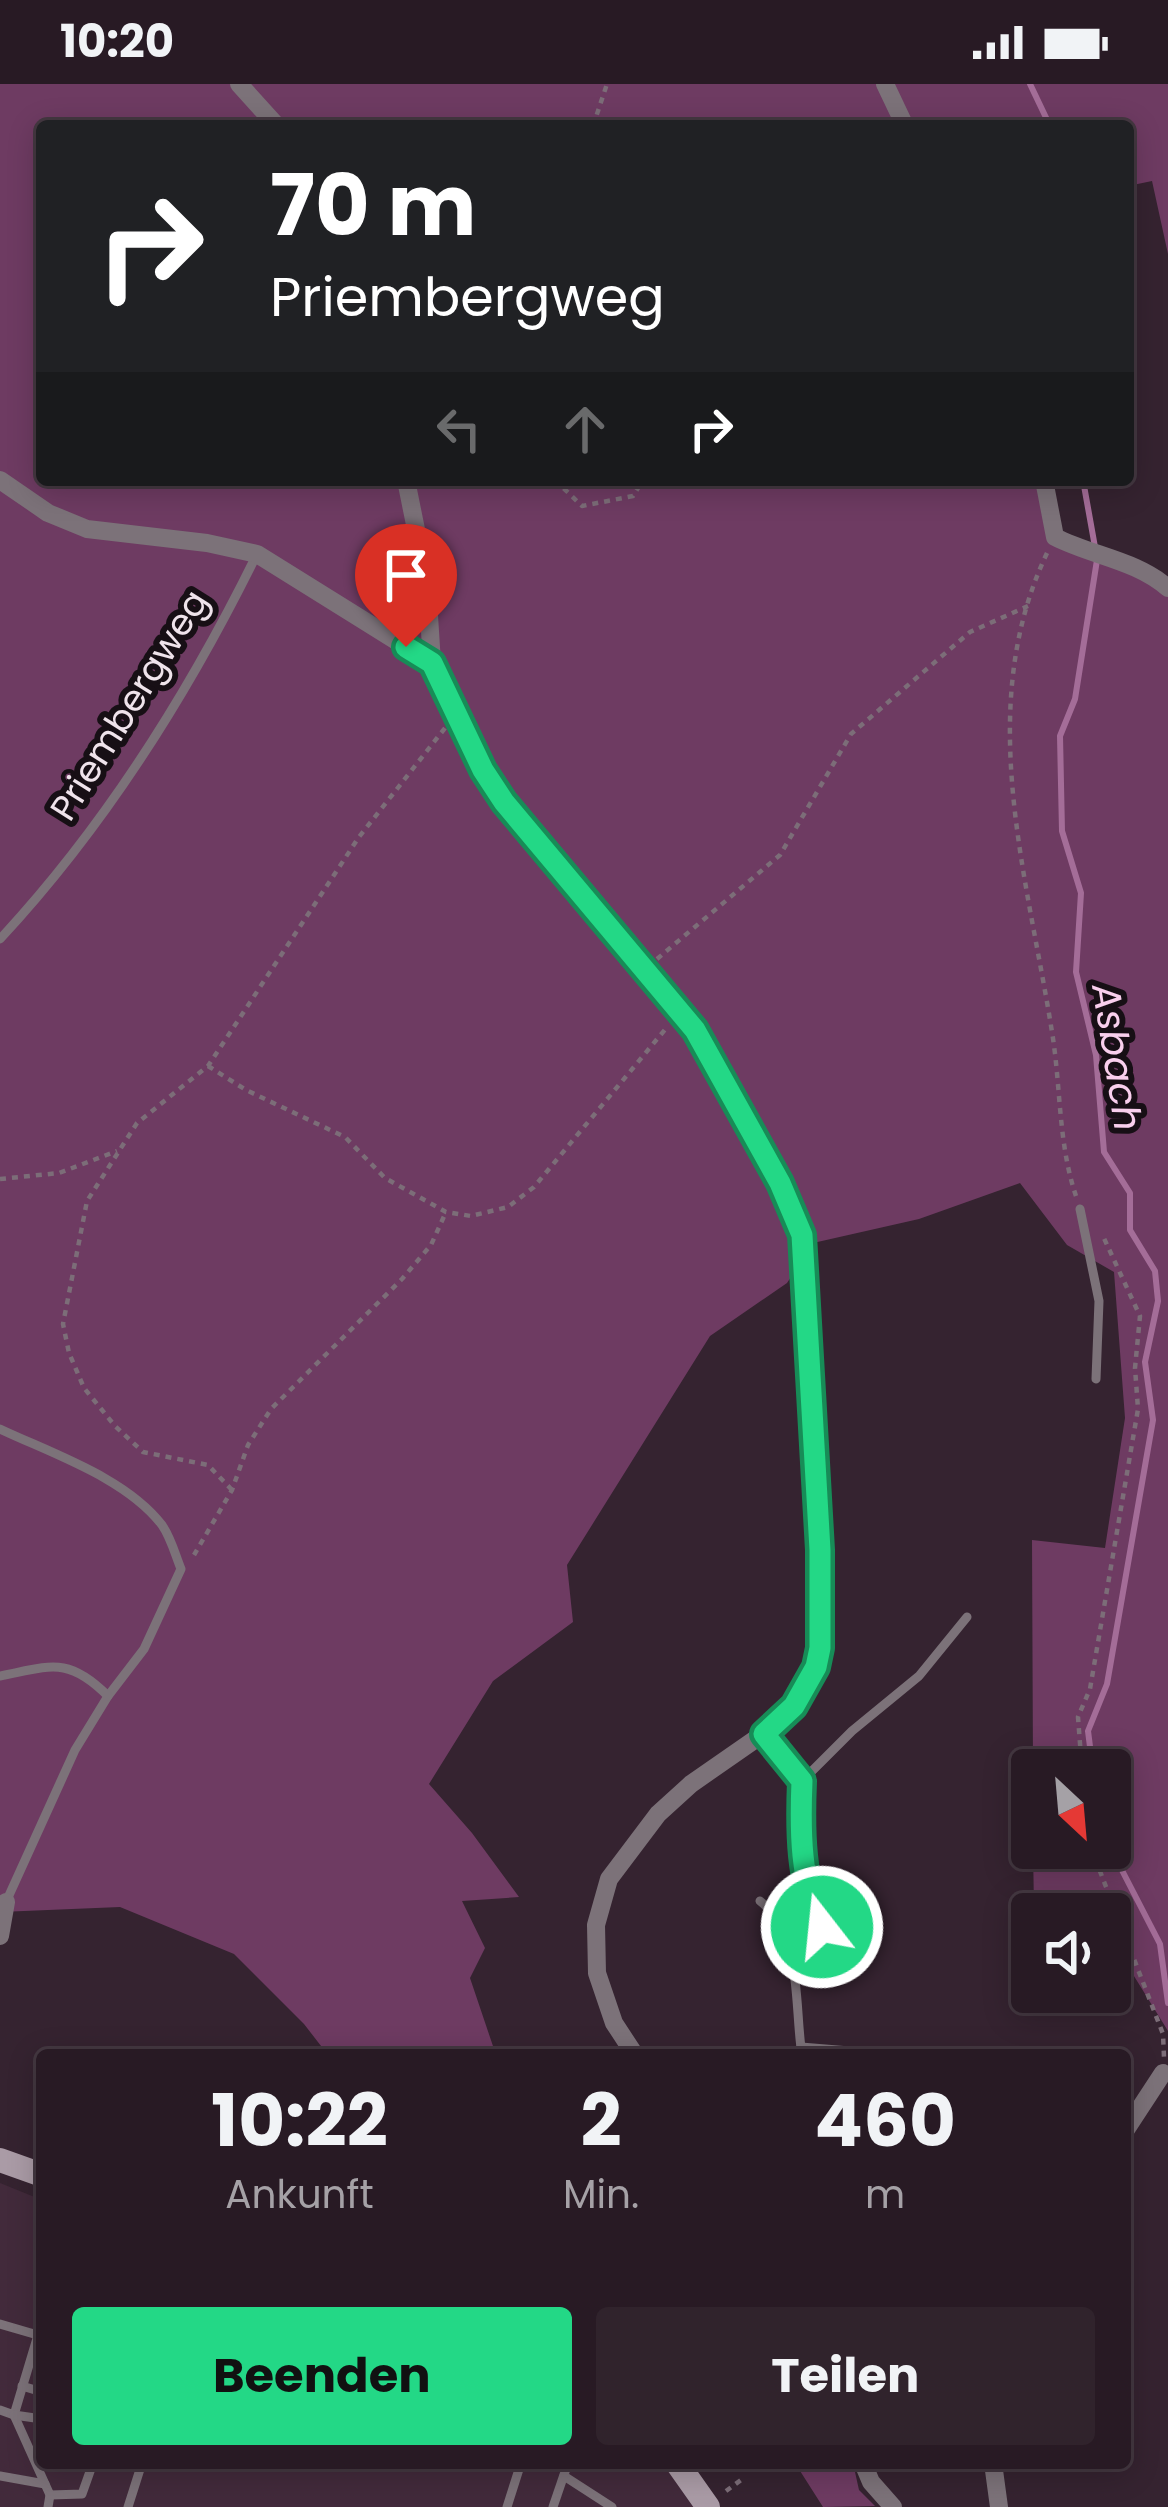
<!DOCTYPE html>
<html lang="de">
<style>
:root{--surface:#281a24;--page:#30232c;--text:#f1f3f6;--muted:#a5a1a6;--line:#443841;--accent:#23d886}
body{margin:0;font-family:Poppins,sans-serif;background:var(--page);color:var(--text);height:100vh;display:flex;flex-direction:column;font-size:45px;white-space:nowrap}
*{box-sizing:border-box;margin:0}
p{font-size:39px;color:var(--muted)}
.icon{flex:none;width:66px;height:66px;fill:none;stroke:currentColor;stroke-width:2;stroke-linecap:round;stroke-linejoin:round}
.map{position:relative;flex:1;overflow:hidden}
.panel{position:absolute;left:36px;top:1965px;width:1095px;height:420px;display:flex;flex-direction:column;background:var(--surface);border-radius:12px;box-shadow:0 6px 30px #0003,0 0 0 3px var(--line)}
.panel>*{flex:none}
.banner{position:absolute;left:36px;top:36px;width:1098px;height:366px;border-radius:12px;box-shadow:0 6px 30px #0003,0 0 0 3px var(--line);background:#202124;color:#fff;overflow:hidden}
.needle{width:78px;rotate:154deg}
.buttons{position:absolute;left:1011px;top:1665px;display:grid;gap:24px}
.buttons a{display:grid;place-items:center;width:120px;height:120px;border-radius:12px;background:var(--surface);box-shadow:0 6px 30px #0003,0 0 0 3px var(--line);font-size:60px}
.pin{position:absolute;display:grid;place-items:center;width:102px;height:102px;color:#fff;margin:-123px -51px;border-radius:50% 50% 50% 0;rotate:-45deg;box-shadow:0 0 12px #0007}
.pin .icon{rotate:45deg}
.me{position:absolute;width:132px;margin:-66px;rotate:344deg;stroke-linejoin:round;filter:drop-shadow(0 0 9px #0008)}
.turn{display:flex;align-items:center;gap:42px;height:252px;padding:0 36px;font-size:54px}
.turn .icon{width:156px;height:156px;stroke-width:2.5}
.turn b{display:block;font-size:84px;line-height:102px}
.lanes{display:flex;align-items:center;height:114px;padding:0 36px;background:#0003;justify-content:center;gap:60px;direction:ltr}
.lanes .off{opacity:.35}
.eta{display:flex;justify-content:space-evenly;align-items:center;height:204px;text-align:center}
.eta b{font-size:72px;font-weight:700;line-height:84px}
.button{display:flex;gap:24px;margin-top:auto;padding:24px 36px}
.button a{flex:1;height:138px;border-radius:12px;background:var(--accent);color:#111;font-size:48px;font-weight:700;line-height:138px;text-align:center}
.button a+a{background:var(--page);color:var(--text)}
.status{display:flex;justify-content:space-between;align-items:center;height:84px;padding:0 60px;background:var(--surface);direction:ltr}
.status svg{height:33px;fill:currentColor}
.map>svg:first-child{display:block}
.built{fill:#422a3b}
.green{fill:#6e3b62}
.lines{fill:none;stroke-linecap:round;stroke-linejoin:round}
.stream{stroke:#a46d98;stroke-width:6}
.path{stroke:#7c6d78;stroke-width:4.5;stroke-dasharray:6 6;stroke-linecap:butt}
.lane{stroke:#7c7279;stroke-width:9}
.street{stroke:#7c7279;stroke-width:18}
.secondary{stroke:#aa9ba6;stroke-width:24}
.route-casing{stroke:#178c57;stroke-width:30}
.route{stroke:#23d886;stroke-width:21}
.labels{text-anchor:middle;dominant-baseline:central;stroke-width:12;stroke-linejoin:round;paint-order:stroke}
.street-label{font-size:36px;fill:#efe3eb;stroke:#170f15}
.water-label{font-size:39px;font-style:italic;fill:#f9cfed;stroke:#170f15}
</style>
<div class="status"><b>10:20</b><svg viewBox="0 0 49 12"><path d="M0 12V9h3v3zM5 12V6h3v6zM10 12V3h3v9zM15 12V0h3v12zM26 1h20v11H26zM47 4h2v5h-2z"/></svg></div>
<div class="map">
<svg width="1168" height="2423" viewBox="0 0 1168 2423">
<rect width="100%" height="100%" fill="#352330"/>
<path class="built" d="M 0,2099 L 42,2116 L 42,2379 L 668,2379 L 698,2423 L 0,2423 Z"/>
<g class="green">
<path d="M 0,0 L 878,0 L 898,42 L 42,42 L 42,396 L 1038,396 L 1052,454 L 1168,508 L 1168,1947 L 1116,1863 L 1110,1830 L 1106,1830 L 1100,1809 L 1034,1825 L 1033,1764 L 1110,1764 L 1110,1686 L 1033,1686 L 1032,1456 L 1105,1464 L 1125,1334 L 1114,1188 L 1067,1161 L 1020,1099 L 919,1135 L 813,1159 L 787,1199 L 710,1252 L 567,1481 L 573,1538 L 493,1597 L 429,1700 L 472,1749 L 519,1813 L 462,1817 L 485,1864 L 470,1894 L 496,1971 L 328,1971 L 304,1940 L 234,1870 L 120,1823 L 0,1828 Z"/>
<path d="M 889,0 L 1168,0 L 1168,170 L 1152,97 L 1128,102 L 1128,42 L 912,42 Z"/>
<path d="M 795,2379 L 853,2379 L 859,2406 L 875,2422 L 823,2423 Z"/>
</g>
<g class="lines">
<g class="stream">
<path d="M 1030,0 L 1050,42"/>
<path d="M 1083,396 L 1095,463"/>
<path d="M 1093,1686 L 1088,1647 L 1107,1600 L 1153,1336 L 1145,1278 L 1158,1217 L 1155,1187 L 1130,1146 L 1130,1109 L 1104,1068 L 1096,971 L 1076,888 L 1081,809 L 1062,747 L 1060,652 L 1075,615 L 1097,476"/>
<path d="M 1110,1763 L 1160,1860 L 1168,1919"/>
</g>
<g class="path">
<path d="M 593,42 L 607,0"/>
<path d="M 555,396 L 582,422 L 633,412 L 643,396"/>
<path d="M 1047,469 C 974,623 1027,790 1052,948 C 1061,1003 1058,1059 1076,1112"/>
<path d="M 657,875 L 780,771 L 851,650 L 970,548 L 1028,522"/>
<path d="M 208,982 L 246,1006 L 345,1053 L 385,1094 L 446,1128 L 471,1132 L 508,1123 L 534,1103 L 668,942"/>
<path d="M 0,1095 L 59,1089 L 117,1067"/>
<path d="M 232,1406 L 208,1381 L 143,1368 L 115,1342 L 84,1304 L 69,1269 L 63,1240 L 87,1117 L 137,1039 L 208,982 L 359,753 L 445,644"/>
<path d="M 194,1471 L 232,1406 L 248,1361 L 271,1325 L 402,1195 L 431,1161 L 446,1128"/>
<path d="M 1082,1686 L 1078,1633 L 1090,1605 L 1138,1325 L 1135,1284 L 1140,1232 L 1102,1150"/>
<path d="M 1091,1764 L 1163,1950 L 1164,1973"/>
<path d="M 726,2407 L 741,2396"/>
</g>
<g class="lane">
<path d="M 0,855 C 106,741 188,610 256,472"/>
<path d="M 1080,1125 L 1099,1217 L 1096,1295"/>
<path d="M 0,1345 C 53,1370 126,1394 162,1441 C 171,1454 175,1470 181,1485 L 144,1565 L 108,1612 L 75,1666 L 6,1818"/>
<path d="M 0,1592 C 51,1582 68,1572 108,1612"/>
<path d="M 763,1650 L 802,1697"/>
<path d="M 760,1817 C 803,1850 794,1922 802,1971"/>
<path d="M 822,1843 C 800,1799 800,1745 802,1697 L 852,1647 L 919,1592 L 967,1533"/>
<path d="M 801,1963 L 898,1971"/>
<path d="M 1011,1971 L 1033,1969"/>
<path d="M 0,2240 L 41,2252"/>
<path d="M 22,2302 L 42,2308"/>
<path d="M 0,2326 L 14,2331 L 38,2251"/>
<path d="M 14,2331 L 50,2411 L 48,2423"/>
<path d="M 14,2331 L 42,2335"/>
<path d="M 0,2392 L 45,2400"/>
<path d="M 564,2392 L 612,2423"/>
<path d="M 50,2411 L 82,2410 L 93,2379"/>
<path d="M 128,2423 L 142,2379"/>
<path d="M 507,2423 L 521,2379"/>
<path d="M 553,2423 L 568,2379"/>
</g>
<g class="street">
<path d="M 239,0 L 277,42"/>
<path d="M 885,0 L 905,42"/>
<path d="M 0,396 L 48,429 L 87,445 L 207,459 L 257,470 L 432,579 L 493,704 L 695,946 L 795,1131 L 805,1174 L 814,1330 L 821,1466 L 820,1564 L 816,1583 L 794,1622 L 763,1650 L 691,1700 L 658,1730 L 609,1795 L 596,1841 L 597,1889 L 614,1939 L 635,1971"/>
<path d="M 406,396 L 427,500 L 432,579"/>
<path d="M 1044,396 L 1055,453 C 1092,472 1136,476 1168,504"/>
<path d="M 0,1852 L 6,1818"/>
<path d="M 1125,2047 L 1163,1989"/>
<path d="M 863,2379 L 871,2398 L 893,2423"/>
<path d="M 993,2379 L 999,2423"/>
</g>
<g class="secondary">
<path d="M 0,2076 L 42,2091"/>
<path d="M 677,2379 L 708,2423"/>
</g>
</g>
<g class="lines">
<g class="route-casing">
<path id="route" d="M 406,563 L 432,579 L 483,686 L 504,718 L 695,946 L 780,1099 L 802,1151 L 820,1466 L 820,1564 L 816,1583 L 794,1622 L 764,1650 L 802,1697 C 800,1745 800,1799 822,1843"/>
</g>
<use href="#route" class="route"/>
</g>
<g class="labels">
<g class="street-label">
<text transform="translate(129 621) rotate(-58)">Priembergweg</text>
</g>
<g class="water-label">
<text transform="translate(1117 973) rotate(81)">Asbach</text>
</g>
</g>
</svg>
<div class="buttons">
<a><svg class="needle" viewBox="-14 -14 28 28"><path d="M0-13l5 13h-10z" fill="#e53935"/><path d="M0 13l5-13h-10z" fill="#a5a1a6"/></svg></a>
<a><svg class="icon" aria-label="sound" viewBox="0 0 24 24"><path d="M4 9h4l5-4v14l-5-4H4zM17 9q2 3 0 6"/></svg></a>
</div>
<div class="pin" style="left:406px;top:563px;background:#d93025"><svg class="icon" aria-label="arrive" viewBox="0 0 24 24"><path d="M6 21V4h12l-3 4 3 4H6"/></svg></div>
<svg class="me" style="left:822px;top:1843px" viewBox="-20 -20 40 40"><circle r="17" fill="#23d886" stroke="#fff" stroke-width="3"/><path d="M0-11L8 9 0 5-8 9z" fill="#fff"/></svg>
<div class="banner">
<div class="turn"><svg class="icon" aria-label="right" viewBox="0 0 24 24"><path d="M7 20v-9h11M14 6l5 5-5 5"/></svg><div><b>70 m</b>Priembergweg</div></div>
<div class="lanes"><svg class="icon off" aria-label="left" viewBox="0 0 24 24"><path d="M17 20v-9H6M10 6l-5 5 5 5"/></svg><svg class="icon off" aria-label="ahead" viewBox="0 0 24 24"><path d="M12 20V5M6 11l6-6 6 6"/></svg><svg class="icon" aria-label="right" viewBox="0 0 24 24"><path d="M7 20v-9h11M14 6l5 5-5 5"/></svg></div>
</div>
<section class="panel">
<div class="eta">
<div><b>10:22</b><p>Ankunft</p></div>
<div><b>2</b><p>Min.</p></div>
<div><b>460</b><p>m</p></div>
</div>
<div class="button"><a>Beenden</a><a>Teilen</a></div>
</section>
</div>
